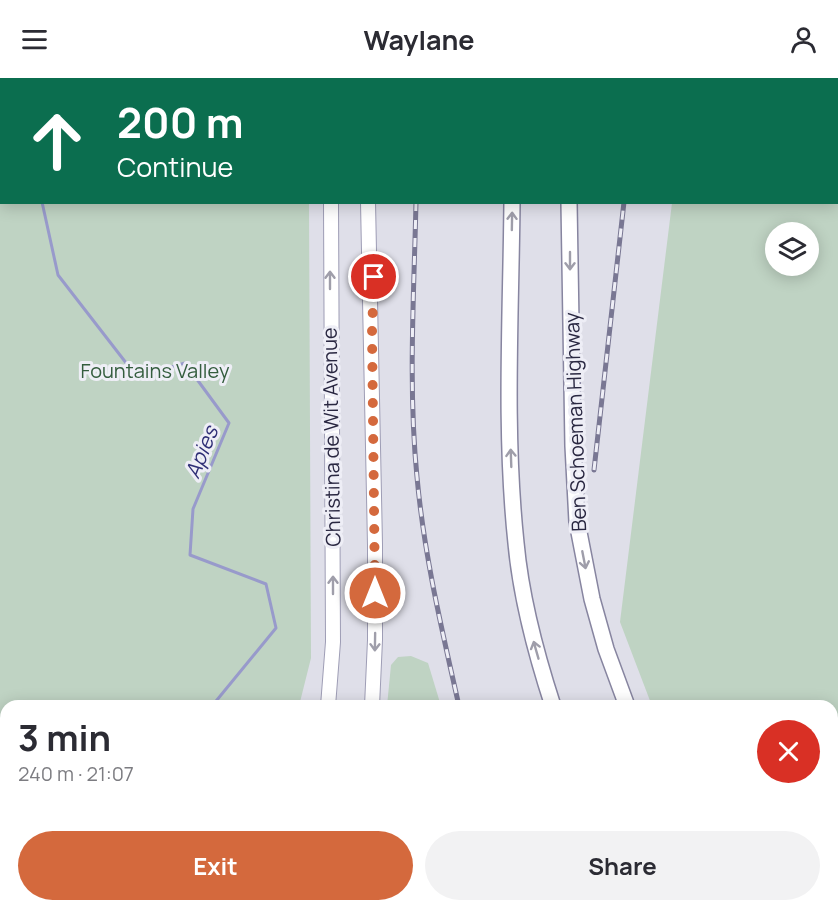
<!DOCTYPE html>
<meta charset="utf-8">
<style>
:root{--surface:#fff;--page:#f2f2f3;--text:#2b2b33;--muted:#7c7c81;--accent:#d4693d}
body{margin:0;font-family:Manrope,sans-serif;background:var(--page);color:var(--text);height:100vh;display:flex;flex-direction:column;font-size:22px;white-space:nowrap}
*{box-sizing:border-box;margin:0}
p{font-size:20px;color:var(--muted)}
.icon{flex:none;width:33px;height:33px;fill:none;stroke:currentColor;stroke-width:2;stroke-linecap:round;stroke-linejoin:round}
.map{position:relative;flex:1;overflow:hidden}
.details{position:absolute;left:0px;top:622px;width:838px;height:212px;display:flex;flex-direction:column;background:var(--surface);border-radius:18px 18px 0 0;box-shadow:0 3px 15px #0003}
.details>*{flex:none}
.top-card{position:absolute;left:0px;top:0px;width:838px;height:126px;box-shadow:0 3px 15px #0003;background:#0b6e4f;color:#fff;overflow:hidden}
.tools{position:absolute;left:765px;top:144px;display:grid;gap:12px}
.tools a{display:grid;place-items:center;width:54px;height:54px;border-radius:50%;background:var(--surface);box-shadow:0 3px 15px #0003;font-size:30px}
.pin{position:absolute;display:grid;place-items:center;width:51px;height:51px;color:#fff;margin:-26px;border:3px solid #fff;border-radius:50%;box-shadow:0 2px 6px #0007}
.me{position:absolute;width:66px;margin:-33px;rotate:0deg;stroke-linejoin:round;filter:drop-shadow(0 0 4px #0008)}
.turn{display:flex;align-items:center;gap:21px;height:126px;padding:0 18px;font-size:27px}
.turn .icon{width:78px;height:78px;stroke-width:2.5}
.turn b{display:block;font-size:42px;line-height:51px}
.round{display:grid;place-items:center;flex:none;width:63px;height:63px;border-radius:32px;background:var(--page)}
.overview{display:flex;align-items:center;justify-content:space-between;height:102px;padding:0 18px}
h1{font-size:36px;font-weight:700;line-height:45px}
.button{display:flex;gap:12px;margin-top:auto;padding:12px 18px}
.button a{flex:1;height:69px;border-radius:36px;background:var(--accent);color:#fff;font-size:24px;font-weight:700;line-height:69px;text-align:center}
.button a+a{background:var(--page);color:var(--text)}
header{display:flex;justify-content:space-between;align-items:center;height:78px;padding:0 18px;background:var(--surface);font-size:27px;font-weight:700}
.map>svg:first-child{display:block}
.green{fill:#bfd3c3;fill-rule:evenodd}
.lines{fill:none;stroke-linecap:round;stroke-linejoin:round}
.stream{stroke:#989acb;stroke-width:3}
.primary-casing{stroke:#9e9db5;stroke-width:16}
.motorway-casing{stroke:#8785a0;stroke-width:18}
.primary{stroke:#fff;stroke-width:14}
.motorway{stroke:#fff;stroke-width:15}
.rail-casing{stroke:#797793;stroke-width:5}
.rail{stroke:#eeeef6;stroke-width:3;stroke-dasharray:9;stroke-linecap:butt}
.oneway{stroke:#9f9eaa}
.route{stroke:#d4693d;stroke-width:10;stroke-dasharray:0 18}
.labels{text-anchor:middle;dominant-baseline:central;stroke-width:6;stroke-linejoin:round;paint-order:stroke}
.park-label{font-size:20px;fill:#345d3e;stroke:#eeeef6}
.street-label{font-size:20px;fill:#292741;stroke:#eeeef6}
.water-label{font-size:21px;font-style:italic;fill:#2f2f76;stroke:#eeeef6}
</style>
<header><svg class="icon" aria-label="menu" viewBox="0 0 24 24"><path d="M4 6h16M4 12h16M4 18h16"/></svg>Waylane<svg class="icon" aria-label="person" viewBox="0 0 24 24"><circle cx="12" cy="8" r="4"/><path d="M4 21q1-7 8-7t8 7"/></svg></header>
<div class="map">
<svg width="838" height="833" viewBox="0 0 838 833">
<rect width="100%" height="100%" fill="#dfdfe9"/>
<g class="green">
<path d="M 0,0 L 304,0 L 304,2 L 2,2 L 2,124 L 309,125 L 311,580 L 299,628 L 6,628 L 6,828 L 125,828 L 117,833 L 0,833 Z"/>
<path d="M 686,0 L 838,0 L 838,833 L 780,833 L 776,828 L 832,828 L 832,628 L 652,628 L 620,544 L 672,125 L 837,124 L 837,2 ZM 776,154 L 808,154 L 808,188 L 776,188 Z"/>
<path d="M 411,578 L 428,585 L 441,628 L 387,628 L 391,587 L 398,579 Z"/>
<path d="M 315,828 L 483,828 L 484,833 L 312,833 Z"/>
<path d="M 573,828 L 637,828 L 640,833 L 573,833 Z"/>
</g>
<g class="lines">
<g class="stream">
<path d="M 42,124 L 58,197 L 137,299 L 185,285 L 229,345 L 193,431 L 190,477 L 266,506 L 276,550 L 212,628"/>
<path d="M 283,828 L 286,833"/>
</g>
<g class="primary-casing">
<g id="primary">
<path d="M 329,0 L 329,2"/>
<path d="M 365,0 L 365,2"/>
<path d="M 385,2 L 385,0"/>
<path d="M 368,124 L 375,467 L 375,562 L 372,628"/>
<path d="M 328,628 L 333,564 L 331,124"/>
<path d="M 175,833 L 183,828"/>
<path d="M 298,833 L 301,828"/>
</g>
</g>
<g class="motorway-casing">
<g id="motorway">
<path d="M 513,0 L 513,2"/>
<path d="M 568,0 L 568,2"/>
<path d="M 512,124 C 511,237 504,352 516,465 C 521,520 536,576 553,628"/>
<path d="M 569,124 L 573,368 L 577,444 L 592,521 L 606,571 L 627,628"/>
<path d="M 656,828 L 660,833"/>
<path d="M 739,828 L 742,833"/>
</g>
</g>
<use href="#primary" class="primary"/>
<use href="#motorway" class="motorway"/>
<g class="rail-casing">
<g id="rail">
<path d="M 423,2 L 423,0"/>
<path d="M 636,2 L 636,0"/>
<path d="M 416,124 C 414,216 408,308 417,399 C 424,477 442,552 459,628"/>
<path d="M 594,392 L 624,124"/>
<path d="M 505,828 L 506,833"/>
<path d="M 559,828 L 559,833"/>
</g>
</g>
<use href="#rail" class="rail"/>
</g>
<defs><path id="oneway-shaft" d="M-6 0H5M1.5-3L5.5 0L1.5 3" fill="none" stroke-width="1.6" stroke-linecap="round" stroke-linejoin="round" transform="scale(1.5)"/></defs>
<g class="oneway">
<use href="#oneway-shaft" transform="translate(512 143) rotate(-89)"/>
<use href="#oneway-shaft" transform="translate(570 183) rotate(90)"/>
<use href="#oneway-shaft" transform="translate(330 202) rotate(-90)"/>
<use href="#oneway-shaft" transform="translate(511 380) rotate(-92)"/>
<use href="#oneway-shaft" transform="translate(584 482) rotate(79)"/>
<use href="#oneway-shaft" transform="translate(333 507) rotate(-90)"/>
<use href="#oneway-shaft" transform="translate(375 564) rotate(91)"/>
<use href="#oneway-shaft" transform="translate(536 572) rotate(-106)"/>
</g>
<g class="lines">
<path class="route" d="M 374,199 L 372,254 L 375,515"/>
</g>
<g class="labels">
<g class="park-label">
<text x="155" y="292">Fountains Valley</text>
</g>
<g class="street-label">
<text transform="translate(575 344) rotate(-92)">Ben Schoeman Highway</text>
<text transform="translate(331 359) rotate(-91)">Christina de Wit Avenue</text>
</g>
<g class="water-label">
<text transform="translate(201 374) rotate(-68)">Apies</text>
</g>
</g>
</svg>
<div class="tools">
<a><svg class="icon" aria-label="layers" viewBox="0 0 24 24"><path d="M12 4l9 5-9 5-9-5zM3 14l9 5 9-5"/></svg></a>
</div>
<div class="pin" style="left:374px;top:199px;background:#d93025"><svg class="icon" aria-label="arrive" viewBox="0 0 24 24"><path d="M6 21V4h12l-3 4 3 4H6"/></svg></div>
<svg class="me" style="left:375px;top:515px" viewBox="-20 -20 40 40"><circle r="17" fill="#d4693d" stroke="#fff" stroke-width="3"/><path d="M0-11L8 9 0 5-8 9z" fill="#fff"/></svg>
<div class="top-card">
<div class="turn"><svg class="icon" aria-label="ahead" viewBox="0 0 24 24"><path d="M12 20V5M6 11l6-6 6 6"/></svg><div><b>200 m</b>Continue</div></div>
</div>
<section class="details">
<div class="overview"><div><h1>3 min</h1><p>240 m · 21:07</p></div><a class="round" style="background:#d93025;color:#fff"><svg class="icon" aria-label="close" viewBox="0 0 24 24"><path d="M6 6l12 12M18 6L6 18"/></svg></a></div>
<div class="button"><a>Exit</a><a>Share</a></div>
</section>
</div>
